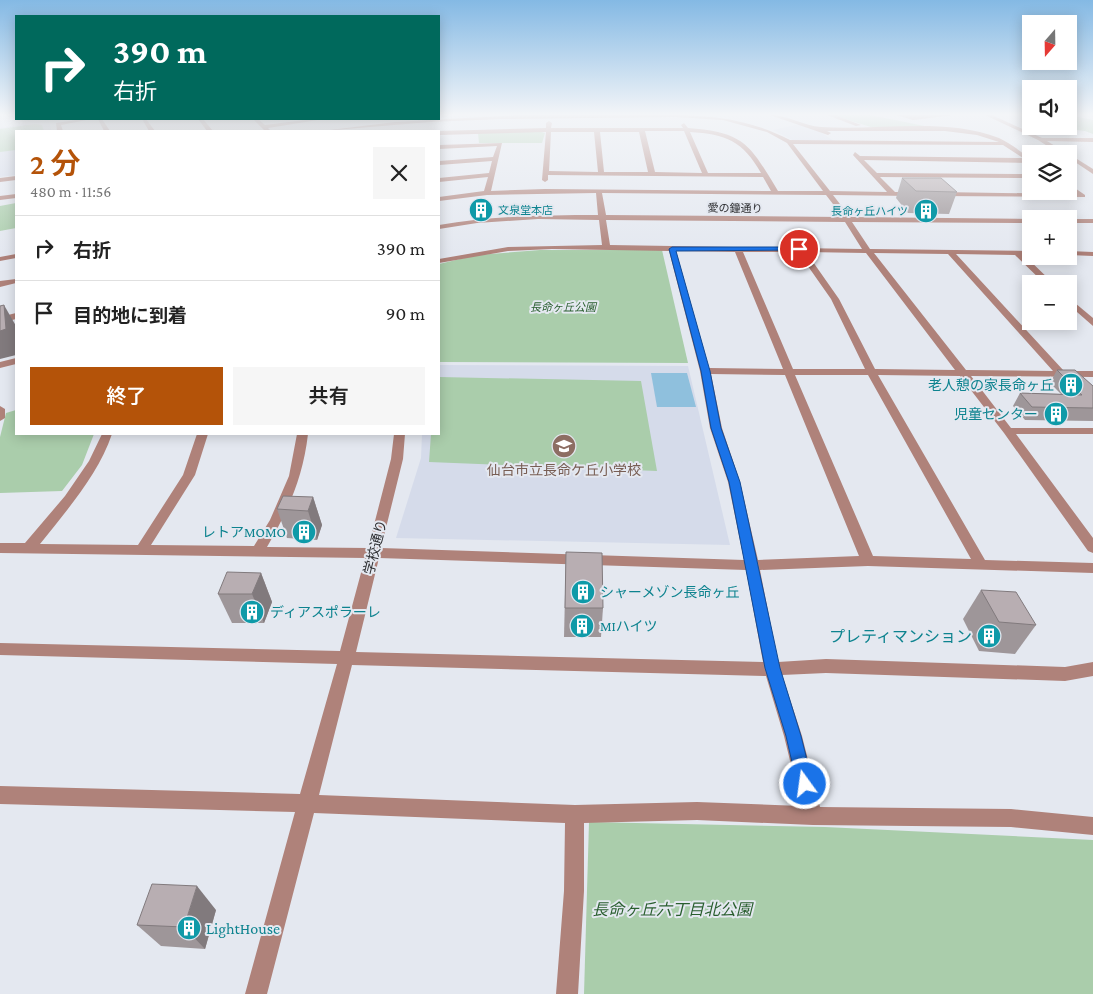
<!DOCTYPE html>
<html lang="ja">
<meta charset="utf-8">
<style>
:root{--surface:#fff;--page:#f6f6f6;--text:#222;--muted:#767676;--line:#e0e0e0;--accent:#b45309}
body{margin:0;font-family:"Crimson Pro","Noto Sans JP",serif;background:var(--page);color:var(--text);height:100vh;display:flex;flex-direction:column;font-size:19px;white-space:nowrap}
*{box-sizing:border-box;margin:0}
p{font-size:16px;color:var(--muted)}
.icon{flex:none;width:28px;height:28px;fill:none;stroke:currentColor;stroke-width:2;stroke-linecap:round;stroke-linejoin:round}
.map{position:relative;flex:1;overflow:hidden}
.sheet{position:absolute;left:15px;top:130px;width:425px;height:305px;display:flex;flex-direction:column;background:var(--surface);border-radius:0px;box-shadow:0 2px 12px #0003}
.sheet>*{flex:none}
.banner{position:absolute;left:15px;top:15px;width:425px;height:105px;border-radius:0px;box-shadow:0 2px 12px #0003;background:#00695c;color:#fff;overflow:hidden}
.needle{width:32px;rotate:200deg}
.fabs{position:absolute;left:1022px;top:15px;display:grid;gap:10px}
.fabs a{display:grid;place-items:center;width:55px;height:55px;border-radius:0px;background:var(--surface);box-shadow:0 2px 12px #0003;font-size:25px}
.pin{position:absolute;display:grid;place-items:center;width:42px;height:42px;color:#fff;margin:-21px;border:2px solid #fff;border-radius:50%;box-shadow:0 1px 5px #0007}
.me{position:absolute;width:55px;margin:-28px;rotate:346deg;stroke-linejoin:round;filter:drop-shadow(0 0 4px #0008)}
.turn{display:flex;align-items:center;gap:18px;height:105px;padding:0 15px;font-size:22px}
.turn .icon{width:65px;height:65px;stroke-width:2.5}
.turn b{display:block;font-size:35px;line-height:42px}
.round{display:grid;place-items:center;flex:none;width:52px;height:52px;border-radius:0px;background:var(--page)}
.overview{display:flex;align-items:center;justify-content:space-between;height:85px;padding:0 15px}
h1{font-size:30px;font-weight:600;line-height:38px;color:var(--accent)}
.button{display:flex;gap:10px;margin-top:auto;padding:10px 15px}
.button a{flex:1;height:58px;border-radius:0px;background:var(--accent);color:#fff;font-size:20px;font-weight:600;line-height:58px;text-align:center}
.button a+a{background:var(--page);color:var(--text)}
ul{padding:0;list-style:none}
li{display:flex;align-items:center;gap:15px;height:65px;padding:0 15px;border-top:1px solid var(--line)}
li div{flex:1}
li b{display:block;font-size:19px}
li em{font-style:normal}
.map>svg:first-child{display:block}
.built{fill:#d5dbea}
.green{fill:#aacdab}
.forest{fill:#9ec49f}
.water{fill:#8fc0dd}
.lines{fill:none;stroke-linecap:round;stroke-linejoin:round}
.minor{fill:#af827a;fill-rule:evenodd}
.wall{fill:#9e9699}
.shaded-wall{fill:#817a7d}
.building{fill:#b8aeb2;stroke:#817a7d}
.route{fill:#1a73e8;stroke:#114b97}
.labels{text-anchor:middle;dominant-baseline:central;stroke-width:4;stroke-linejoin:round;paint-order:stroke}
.far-street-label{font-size:11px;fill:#2e2f32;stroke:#e4e8f0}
.far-culture-label{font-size:11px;fill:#0d838f;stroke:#e4e8f0;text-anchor:start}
.far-park-label{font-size:11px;font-style:italic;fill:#295e2e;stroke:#e4e8f0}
.culture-label{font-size:14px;fill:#0d838f;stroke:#e4e8f0;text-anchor:end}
.education-label{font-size:14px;fill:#785e54;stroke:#e4e8f0}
.street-label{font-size:14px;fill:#2e2f32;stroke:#e4e8f0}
.near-culture-label{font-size:16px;fill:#0d838f;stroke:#e4e8f0;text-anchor:end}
.near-park-label{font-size:16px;font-style:italic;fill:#295e2e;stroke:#e4e8f0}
</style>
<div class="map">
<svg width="1093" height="994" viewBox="0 0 1093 994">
<rect width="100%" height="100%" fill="#e4e8f0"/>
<g class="built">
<path d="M 48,120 L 52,131 L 16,131 L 16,175 L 0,177 L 0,128 Z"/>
<path d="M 800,124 L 817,130 L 834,141 L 794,141 L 773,130 Z"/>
<path d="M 439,365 L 688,366 L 730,545 L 396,538 L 421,458 L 422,434 L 439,434 Z"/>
</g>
<g class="green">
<path d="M 832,115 L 871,115 L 934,128 L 874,128 Z"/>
<path d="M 35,124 L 42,125 L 44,131 L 16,131 L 16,150 L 0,152 L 0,129 Z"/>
<path d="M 538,131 L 545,133 L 542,143 L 479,143 L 478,133 Z"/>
<path d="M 16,203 L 16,228 L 0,231 L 0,206 Z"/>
<path d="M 540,250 L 662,250 L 688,363 L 439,362 L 439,264 L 477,255 Z"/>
<path d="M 439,377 L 641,381 L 657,471 L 429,462 L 431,434 L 439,434 Z"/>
<path d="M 16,410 L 16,434 L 94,434 L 82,465 L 62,491 L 0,493 L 0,437 L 6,413 Z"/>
<path d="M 589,822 L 825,827 L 1093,840 L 1093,994 L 584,994 Z"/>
</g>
<path class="forest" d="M 1069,115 L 1093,120 L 1093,134 L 1085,131 L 1041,126 L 1069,126 Z"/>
<path class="water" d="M 651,373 L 687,373 L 696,407 L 657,407 Z"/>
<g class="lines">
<g class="minor">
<path d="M 520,115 C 558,115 596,115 635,115 C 692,115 738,113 790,140 L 999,142 L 977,135 L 945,131 L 827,131 L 831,133 L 828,135 L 770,115 C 788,115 804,126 821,127 C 878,131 945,117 999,138 C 1010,143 1021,152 1031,159 L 1031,163 L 864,160 L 877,173 L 1031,174 L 1031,178 L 880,177 L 895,192 L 912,192 L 915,194 L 912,196 L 833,195 L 850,217 L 1031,219 L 1031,223 L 852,222 L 870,249 L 1031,251 L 1031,255 L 1024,255 L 1054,284 L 1045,284 L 1015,255 L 956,254 L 1064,371 L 1093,371 L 1093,377 L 971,376 L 1011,428 L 1093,428 L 1093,434 L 1016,434 L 1093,538 L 1093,553 L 1088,551 L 1004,433 L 960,376 L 878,375 L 985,560 L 1093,563 L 1093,573 L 868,566 L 760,570 L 778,662 L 826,659 L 1065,667 L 1093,662 L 1093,676 L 1065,681 L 826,673 L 782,675 L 802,736 L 820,807 L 1011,809 L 1093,817 L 1093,835 L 1011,827 L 813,825 L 697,820 L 584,823 L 584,891 L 578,994 L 556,994 L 564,891 L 565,823 L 314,813 L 267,994 L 245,994 L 295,812 L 0,804 L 0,786 L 300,794 L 337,664 L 0,655 L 0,643 L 340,651 L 365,558 L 0,553 L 0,543 L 25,543 L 65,496 L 89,461 L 102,434 L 112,434 C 98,475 67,510 40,544 L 138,545 L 183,475 L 197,434 L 208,434 L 195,475 L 151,545 L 254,546 L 270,520 L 289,476 L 297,434 L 308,434 C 303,477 289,509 267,547 L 368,548 L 391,459 L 394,434 L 405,434 L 403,459 L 381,548 L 744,560 L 728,482 L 710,428 L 700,371 L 669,251 L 552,249 L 508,251 L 439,263 L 439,259 L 508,247 L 602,245 L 599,220 L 538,219 L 477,223 L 439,229 L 439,225 C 492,216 545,215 598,215 L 596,193 L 487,195 L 439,201 L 439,197 L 484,191 L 488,177 L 439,182 L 439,178 L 489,173 L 492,161 L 439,165 L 439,161 L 493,157 L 497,146 L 439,149 L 439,145 L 502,143 L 491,191 L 545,189 L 771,191 L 763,177 L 548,175 L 548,180 L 545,182 L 542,180 L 546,132 L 439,135 L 439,131 L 546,128 L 546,123 L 549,121 L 552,123 L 551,128 L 683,128 L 681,125 L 684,123 L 688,128 C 745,132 750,145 778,191 L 823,191 L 787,143 L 767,132 L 723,120 L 675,117 L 500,119 L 430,122 L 322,131 L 395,122 ZM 645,131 L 684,131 L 702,173 L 655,172 ZM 551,132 L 594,132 L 598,172 L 549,171 ZM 600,132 L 639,132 L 648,172 L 604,172 ZM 690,132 C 726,134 743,141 761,173 L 708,173 ZM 793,144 L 1003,145 L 1023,158 L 860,156 L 855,152 L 853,155 L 887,192 L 830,191 ZM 602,193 L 826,195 L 843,217 L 606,215 ZM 606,220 L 845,222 L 862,249 L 610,245 ZM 676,251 L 735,252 L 783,369 L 709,368 ZM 743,252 L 798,252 L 831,299 L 865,369 L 793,369 ZM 806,252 L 866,253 L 955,370 L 875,369 L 839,299 ZM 874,253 L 948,254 L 1053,371 L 966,370 ZM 711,374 L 785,375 L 859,556 L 758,560 L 740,482 L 722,428 ZM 795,375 L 868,375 L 971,559 L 873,556 ZM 379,558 L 746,570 L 763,662 L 356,652 ZM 352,665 L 766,676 L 784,736 L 801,806 L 697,802 L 575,805 L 319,795 Z"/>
<path d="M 827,115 L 835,115 L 861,125 L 856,126 Z"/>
<path d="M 896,115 L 954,115 L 913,120 Z"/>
<path d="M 985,115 L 992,115 L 1042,138 L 1093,138 L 1093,142 L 1047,141 L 1068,154 L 1060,154 L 1038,140 Z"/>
<path d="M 81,119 L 92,119 L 61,125 L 63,131 L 57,131 L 56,123 Z"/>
<path d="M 98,119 L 102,119 L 110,131 L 104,131 Z"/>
<path d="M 142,119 L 146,119 L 155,131 L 149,131 Z"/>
<path d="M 198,119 L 203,119 L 213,131 L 207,131 Z"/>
<path d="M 253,119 L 258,119 L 265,125 L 312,119 L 324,119 L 268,128 L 271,131 L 265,131 Z"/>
<path d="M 1069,154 L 1093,169 L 1093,174 L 1069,158 Z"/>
<path d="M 16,176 L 16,180 L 0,182 L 0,178 Z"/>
<path d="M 1069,184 L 1085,195 L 1085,197 L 939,196 L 936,194 L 939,192 L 1076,194 L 1069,189 Z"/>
<path d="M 16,194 L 16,198 L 0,200 L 0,196 Z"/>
<rect x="1069" y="219" width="24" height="4"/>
<path d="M 1069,251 L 1093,252 L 1093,256 L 1069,255 Z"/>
<path d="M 16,254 L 16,258 L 0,261 L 0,257 Z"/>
<path d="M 16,279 L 16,283 L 0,287 L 0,281 Z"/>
<path d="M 1069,298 L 1093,318 L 1093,326 L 1069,305 Z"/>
<path d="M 16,313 L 16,319 L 0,323 L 0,317 Z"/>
<path d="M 16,358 L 16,364 L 0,368 L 0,362 Z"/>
<path d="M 0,406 L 5,409 L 5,418 L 0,421 Z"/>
</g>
</g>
<g class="wall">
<path d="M 902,178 L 957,192 L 949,214 L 908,213 L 896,198 Z"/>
<path d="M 1057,370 L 1093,386 L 1093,421 L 1025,420 L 1013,406 L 1020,393 L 1061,394 L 1050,383 Z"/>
<path d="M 313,497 L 322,525 L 317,540 L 287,538 L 277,509 Z"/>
<path d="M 566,552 L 603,608 L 601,637 L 564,637 Z"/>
<path d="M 261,573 L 272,602 L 264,623 L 232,623 L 218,594 Z"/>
<path d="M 981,590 L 1036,625 L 1015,654 L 979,651 L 963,619 Z"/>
<path d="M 216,910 L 205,949 L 161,946 L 137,925 Z"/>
</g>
<g class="shaded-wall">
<path d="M 4,305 L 16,326 L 16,355 L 0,359 L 0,331 Z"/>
<path d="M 313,497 L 322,525 L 317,540 L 308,511 Z"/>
<path d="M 261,573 L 272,602 L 264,623 L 252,594 Z"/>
<path d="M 197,886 L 216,910 L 205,949 L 184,927 Z"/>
</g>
<g class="building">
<path d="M 902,178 L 941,178 L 957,192 L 916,191 Z"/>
<path d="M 4,305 L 6,329 L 0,331 L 0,306 Z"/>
<path d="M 1057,370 L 1075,370 L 1093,386 L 1093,408 L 1032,407 L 1020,393 L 1082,395 Z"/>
<path d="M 283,496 L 313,497 L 308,511 L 277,509 Z"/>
<path d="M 566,552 L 602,553 L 603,608 L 565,608 Z"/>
<path d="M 227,572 L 261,573 L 252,594 L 218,594 Z"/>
<path d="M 981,590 L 1016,592 L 1036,625 L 999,622 Z"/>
<path d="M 152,884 L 197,886 L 184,927 L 137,925 Z"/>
</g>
<linearGradient id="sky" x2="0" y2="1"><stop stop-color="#84b9e4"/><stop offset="0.45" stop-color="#f3f5f8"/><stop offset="1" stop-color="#f3f5f8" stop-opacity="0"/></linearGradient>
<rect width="1093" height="254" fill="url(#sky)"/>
<path class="route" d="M 799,247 L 801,247 L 801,250 L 676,251 L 710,371 L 721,428 L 740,482 L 780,668 L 801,736 L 813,784 L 811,789 L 805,792 L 799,789 L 797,784 L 786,736 L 765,668 L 729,482 L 711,428 L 701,371 L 669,249 L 672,247 Z"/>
<defs>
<g id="building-disc" transform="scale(1.25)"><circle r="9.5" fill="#0f9aa8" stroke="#e4e8f0"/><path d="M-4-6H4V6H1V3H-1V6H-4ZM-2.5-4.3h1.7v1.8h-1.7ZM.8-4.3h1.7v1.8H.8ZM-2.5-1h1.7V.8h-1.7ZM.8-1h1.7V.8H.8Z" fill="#fff"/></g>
<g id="school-disc" transform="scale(1.25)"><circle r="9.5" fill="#8d6e63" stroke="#e4e8f0"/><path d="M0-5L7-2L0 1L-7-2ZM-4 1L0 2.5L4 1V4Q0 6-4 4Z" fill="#fff"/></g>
</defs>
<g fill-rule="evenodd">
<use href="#building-disc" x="481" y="210"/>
<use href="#building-disc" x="926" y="211"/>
<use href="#building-disc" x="1071" y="385"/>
<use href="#building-disc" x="1056" y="414"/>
<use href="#school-disc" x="564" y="446"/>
<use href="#building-disc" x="304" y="532"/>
<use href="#building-disc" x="583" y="592"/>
<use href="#building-disc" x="252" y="612"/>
<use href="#building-disc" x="582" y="626"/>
<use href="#building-disc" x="989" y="636"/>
<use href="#building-disc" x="189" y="928"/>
</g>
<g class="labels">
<g class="far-street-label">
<text transform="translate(735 208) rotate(1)">愛の鐘通り</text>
</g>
<g class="far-culture-label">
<text x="498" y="210">文泉堂本店</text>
<text x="908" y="211" text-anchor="end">長命ヶ丘ハイツ</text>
</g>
<g class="far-park-label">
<text x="563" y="307">長命ヶ丘公園</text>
</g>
<g class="culture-label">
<text x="1054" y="385">老人憩の家長命ヶ丘</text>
<text x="1038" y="414">児童センター</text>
<text x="286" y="532">レトアMOMO</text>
<text x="600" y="592" text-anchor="start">シャーメゾン長命ヶ丘</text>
<text x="270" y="612" text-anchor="start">ディアスポラーレ</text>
<text x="600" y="626" text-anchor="start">MIハイツ</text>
</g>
<g class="education-label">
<text x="564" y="470">仙台市立長命ケ丘小学校</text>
</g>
<g class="street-label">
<text transform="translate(375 547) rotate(-76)">学校通り</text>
</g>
<g class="near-culture-label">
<text x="972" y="636">プレティマンション</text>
<text x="206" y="928" text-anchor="start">LightHouse</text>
</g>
<g class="near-park-label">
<text x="672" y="909">長命ヶ丘六丁目北公園</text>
</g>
</g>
</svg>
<div class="fabs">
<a><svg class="needle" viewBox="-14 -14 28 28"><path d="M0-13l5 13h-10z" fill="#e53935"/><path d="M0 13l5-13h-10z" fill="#767676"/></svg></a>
<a><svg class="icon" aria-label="sound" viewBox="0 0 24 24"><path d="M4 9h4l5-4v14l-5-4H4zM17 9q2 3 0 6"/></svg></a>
<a><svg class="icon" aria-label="layers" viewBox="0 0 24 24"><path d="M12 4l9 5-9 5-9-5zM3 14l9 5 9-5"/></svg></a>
<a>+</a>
<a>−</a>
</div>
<div class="pin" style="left:799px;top:249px;background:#d93025"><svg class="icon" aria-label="arrive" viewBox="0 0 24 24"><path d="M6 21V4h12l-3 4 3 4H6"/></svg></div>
<svg class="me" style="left:805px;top:784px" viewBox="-20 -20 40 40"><circle r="17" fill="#1a73e8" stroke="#fff" stroke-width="3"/><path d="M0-11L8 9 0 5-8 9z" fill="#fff"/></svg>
<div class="banner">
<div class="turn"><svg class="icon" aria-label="right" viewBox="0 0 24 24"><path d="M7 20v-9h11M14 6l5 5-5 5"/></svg><div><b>390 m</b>右折</div></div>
</div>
<section class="sheet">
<div class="overview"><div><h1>2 分</h1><p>480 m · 11:56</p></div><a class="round"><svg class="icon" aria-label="close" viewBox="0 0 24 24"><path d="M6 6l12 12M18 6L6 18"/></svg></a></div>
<ul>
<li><svg class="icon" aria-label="right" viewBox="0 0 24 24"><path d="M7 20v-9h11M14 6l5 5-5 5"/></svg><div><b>右折</b></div><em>390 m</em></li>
<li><svg class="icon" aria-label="arrive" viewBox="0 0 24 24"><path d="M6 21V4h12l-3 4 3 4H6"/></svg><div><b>目的地に到着</b></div><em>90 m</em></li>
</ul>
<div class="button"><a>終了</a><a>共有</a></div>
</section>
</div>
